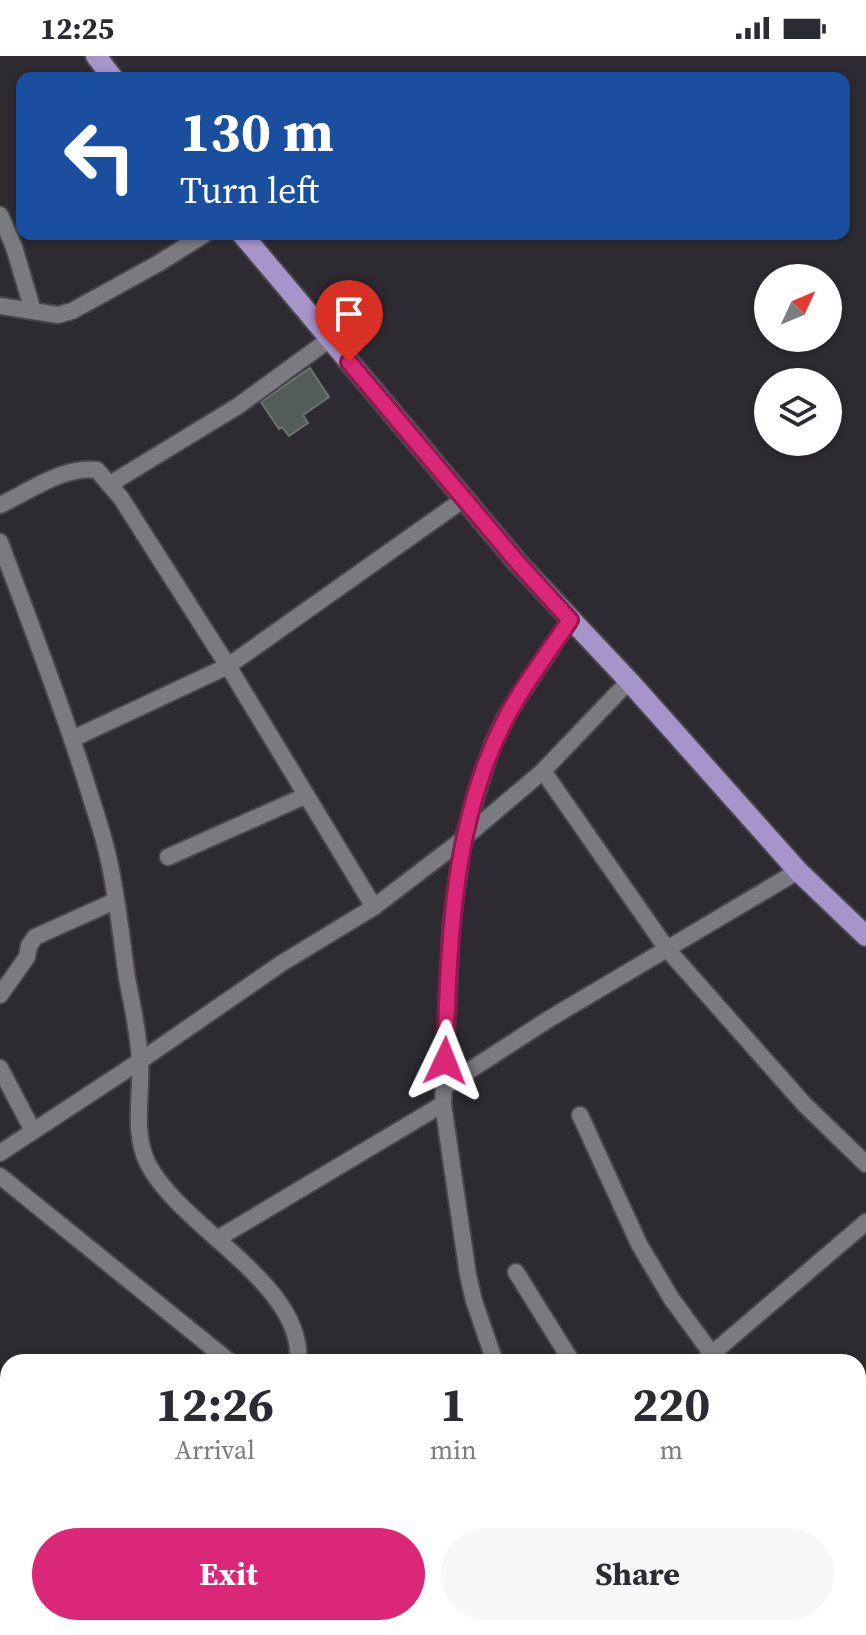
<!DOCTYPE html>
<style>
:root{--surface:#fff;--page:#f7f7f7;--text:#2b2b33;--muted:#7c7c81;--accent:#db2777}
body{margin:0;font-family:"Source Serif 4",serif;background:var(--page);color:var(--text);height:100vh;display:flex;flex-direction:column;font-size:30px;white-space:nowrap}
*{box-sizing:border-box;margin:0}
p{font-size:26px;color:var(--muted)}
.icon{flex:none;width:44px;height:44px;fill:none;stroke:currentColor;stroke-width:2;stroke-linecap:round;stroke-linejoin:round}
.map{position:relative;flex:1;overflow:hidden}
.details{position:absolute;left:0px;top:1298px;width:866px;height:282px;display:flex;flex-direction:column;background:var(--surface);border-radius:24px 24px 0 0;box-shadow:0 2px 6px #0004}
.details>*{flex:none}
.guide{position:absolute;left:16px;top:16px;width:834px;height:168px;border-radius:16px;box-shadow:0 2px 6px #0004;background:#1a4fa0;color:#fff;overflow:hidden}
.needle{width:52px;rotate:46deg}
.controls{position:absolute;left:754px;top:208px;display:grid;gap:16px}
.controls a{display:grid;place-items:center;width:88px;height:88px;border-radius:50%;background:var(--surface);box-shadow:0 2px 6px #0004;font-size:40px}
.pin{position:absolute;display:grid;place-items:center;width:68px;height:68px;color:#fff;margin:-82px -34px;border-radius:50% 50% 50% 0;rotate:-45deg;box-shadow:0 0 8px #0007}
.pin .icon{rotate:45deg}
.me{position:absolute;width:88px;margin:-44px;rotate:2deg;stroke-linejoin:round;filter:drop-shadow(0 0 6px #0008)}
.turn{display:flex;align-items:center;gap:28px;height:168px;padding:0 32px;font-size:36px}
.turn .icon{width:104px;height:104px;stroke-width:2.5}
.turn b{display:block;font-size:56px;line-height:68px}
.eta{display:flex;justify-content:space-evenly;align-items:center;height:136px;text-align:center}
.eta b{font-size:48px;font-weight:700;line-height:56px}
.cta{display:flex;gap:16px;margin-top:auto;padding:16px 32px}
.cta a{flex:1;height:92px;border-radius:48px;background:var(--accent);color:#fff;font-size:32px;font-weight:700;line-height:92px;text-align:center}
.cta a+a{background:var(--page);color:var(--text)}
.status{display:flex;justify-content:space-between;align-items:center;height:56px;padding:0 40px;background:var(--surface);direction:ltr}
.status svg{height:22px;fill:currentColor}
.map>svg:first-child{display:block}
.building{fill:#545c58;stroke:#6c7370;stroke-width:2}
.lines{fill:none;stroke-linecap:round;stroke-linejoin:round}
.minor-casing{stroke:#47464b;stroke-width:20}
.primary-casing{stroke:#47464b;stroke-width:24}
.minor{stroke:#7c7a81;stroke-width:16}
.primary{stroke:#a794ca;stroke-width:20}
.route-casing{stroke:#8e194d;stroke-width:20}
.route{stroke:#db2777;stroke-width:14}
</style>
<div class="status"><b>12:25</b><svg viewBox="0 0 49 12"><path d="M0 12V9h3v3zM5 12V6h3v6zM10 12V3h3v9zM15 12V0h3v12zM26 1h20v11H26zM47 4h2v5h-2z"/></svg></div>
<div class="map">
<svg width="866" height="1579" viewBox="0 0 866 1579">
<rect width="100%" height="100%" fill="#2d2b31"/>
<path class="building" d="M 310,312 L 329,341 L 303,359 L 308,367 L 289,380 L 282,371 L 279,373 L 261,346 Z"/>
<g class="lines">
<g class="minor-casing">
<g id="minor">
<path d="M 0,159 L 14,191 L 33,255"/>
<path d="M 0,250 L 58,259 L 72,255 L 159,207 L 205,178"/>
<path d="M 110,428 L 238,350 L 330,283"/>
<path d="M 0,449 C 28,436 65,409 97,414 L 121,442 L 228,610 L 374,851"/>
<path d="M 0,486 C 30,567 62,649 88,732 C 94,753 102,774 107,796 C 117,837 121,880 127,922 C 132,949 139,978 140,1006 C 142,1040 132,1076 148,1108 C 181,1172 305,1228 298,1306"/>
<path d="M 72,683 L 228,610 L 464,443"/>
<path d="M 543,715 L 667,893 L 804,1048 L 866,1108"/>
<path d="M 168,801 L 305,740"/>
<path d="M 0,939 L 27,901 L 29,890 L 35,881 L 115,845"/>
<path d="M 0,1012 L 33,1075"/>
<path d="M 444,1031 L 549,963 L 798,815"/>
<path d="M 580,1059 L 639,1188 L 671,1242 L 712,1298 L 723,1306"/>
<path d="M 0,1097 L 140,1005 L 282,907 L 374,851 L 463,783 L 543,715 L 629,625"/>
<path d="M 0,1120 L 230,1306"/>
<path d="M 217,1183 L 443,1048"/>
<path d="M 516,1216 L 572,1306"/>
<path d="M 706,1303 L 866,1166"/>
<path d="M 495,1306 L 474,1245 L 468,1219 L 443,1048 L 451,872 L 463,783 L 493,687 L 505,662 L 570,564"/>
<path d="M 858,1399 L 866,1404"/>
<path d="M 308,1572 L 310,1579"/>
<path d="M 561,1572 L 570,1579"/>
<path d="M 642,1572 L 648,1579"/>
<path d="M 248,1579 L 259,1572"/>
</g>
</g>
<g class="primary-casing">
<g id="primary">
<path d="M 96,0 L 113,22"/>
<path d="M 242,178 L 518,507 L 629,625 L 798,815 L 866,880"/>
</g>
</g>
<use href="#minor" class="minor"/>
<use href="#primary" class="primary"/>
</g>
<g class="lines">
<g class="route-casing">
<path id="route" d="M 349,306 L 518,507 L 570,564 C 548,597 522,630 504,666 C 451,770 449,891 445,1005"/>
</g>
<use href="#route" class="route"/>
</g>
</svg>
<div class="controls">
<a><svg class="needle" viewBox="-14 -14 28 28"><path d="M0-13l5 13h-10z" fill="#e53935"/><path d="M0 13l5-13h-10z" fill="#7c7c81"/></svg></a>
<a><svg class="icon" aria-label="layers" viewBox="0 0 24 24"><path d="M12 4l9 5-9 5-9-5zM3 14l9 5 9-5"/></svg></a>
</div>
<div class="pin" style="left:349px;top:306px;background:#d93025"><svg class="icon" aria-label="arrive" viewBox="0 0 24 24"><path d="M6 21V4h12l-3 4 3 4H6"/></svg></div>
<svg class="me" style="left:445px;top:1005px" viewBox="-20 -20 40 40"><path d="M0-17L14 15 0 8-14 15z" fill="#db2777" stroke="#fff" stroke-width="4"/></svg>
<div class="guide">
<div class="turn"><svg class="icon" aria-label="left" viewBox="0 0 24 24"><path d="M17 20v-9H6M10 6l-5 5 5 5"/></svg><div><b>130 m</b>Turn left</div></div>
</div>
<section class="details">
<div class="eta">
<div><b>12:26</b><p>Arrival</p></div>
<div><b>1</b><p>min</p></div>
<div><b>220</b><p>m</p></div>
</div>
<div class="cta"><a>Exit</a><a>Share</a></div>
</section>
</div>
